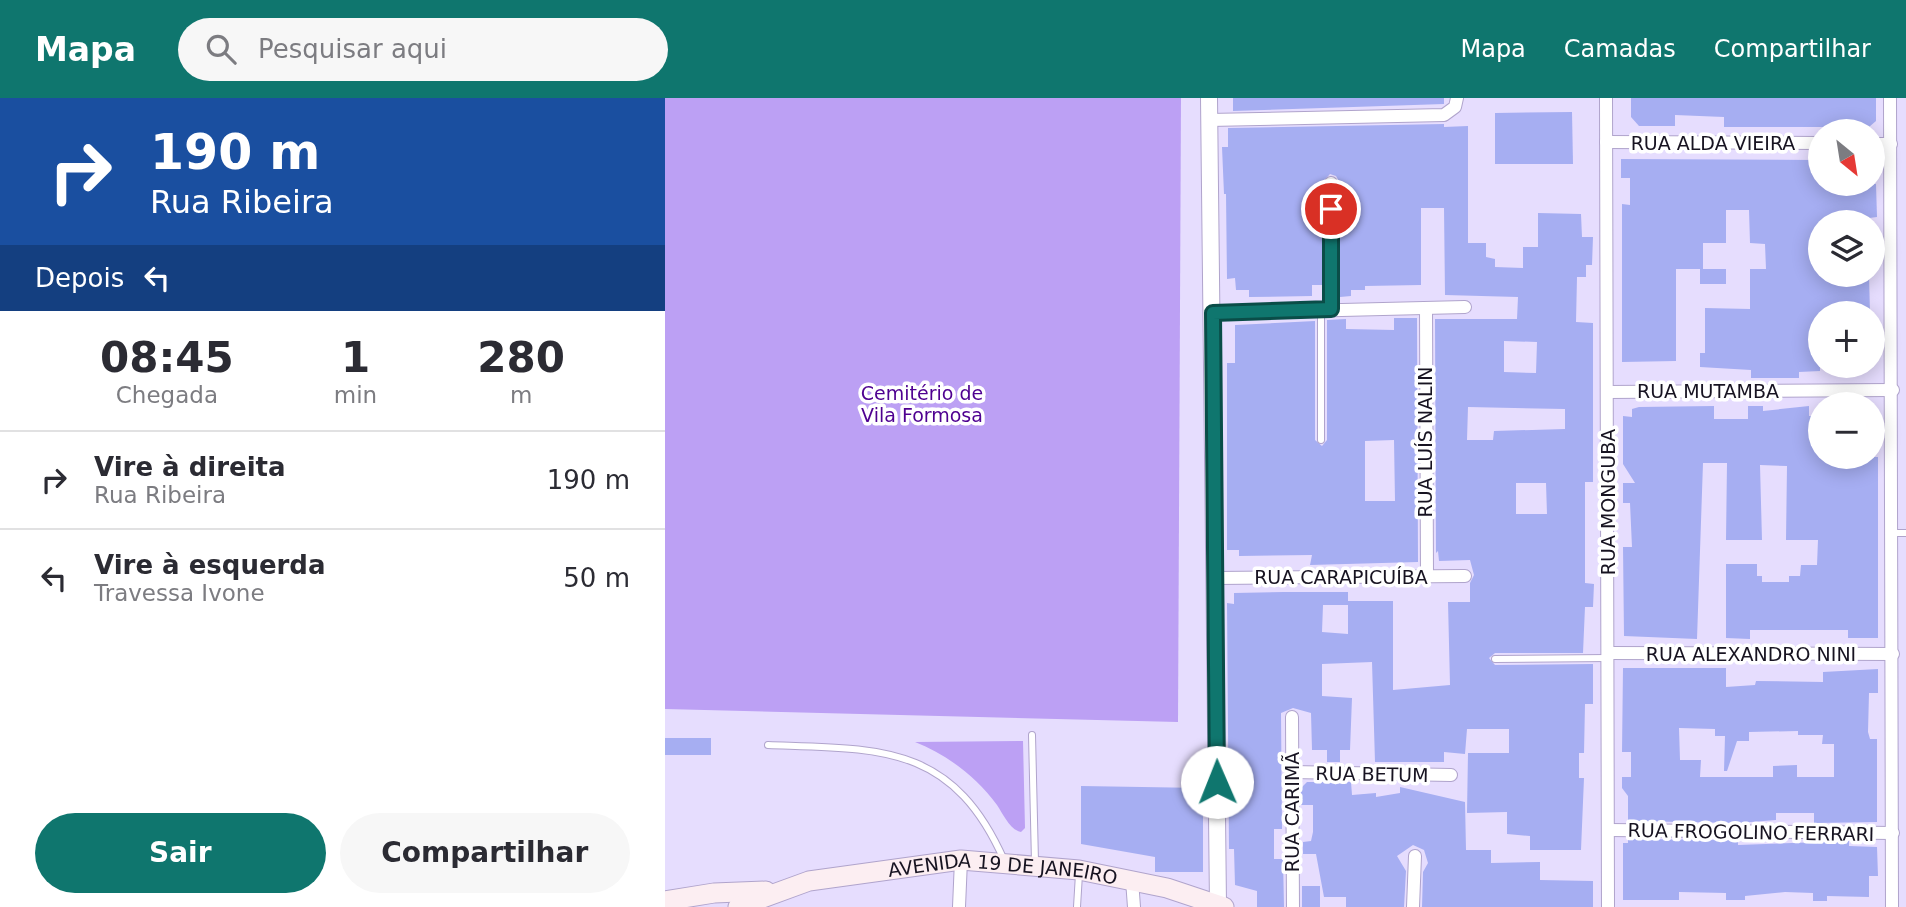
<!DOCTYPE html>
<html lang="pt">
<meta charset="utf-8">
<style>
:root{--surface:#fff;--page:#f7f7f7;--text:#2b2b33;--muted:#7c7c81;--line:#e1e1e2;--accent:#0f766e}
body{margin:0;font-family:"DejaVu Sans",sans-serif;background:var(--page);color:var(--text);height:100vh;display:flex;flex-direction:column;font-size:26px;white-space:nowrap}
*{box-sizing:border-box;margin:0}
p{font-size:23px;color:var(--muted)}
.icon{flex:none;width:38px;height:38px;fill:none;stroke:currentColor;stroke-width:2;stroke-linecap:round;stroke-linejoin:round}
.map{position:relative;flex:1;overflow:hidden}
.details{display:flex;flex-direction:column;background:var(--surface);width:665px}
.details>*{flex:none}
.banner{background:#1a4fa0;color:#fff;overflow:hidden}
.needle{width:46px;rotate:150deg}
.buttons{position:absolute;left:1143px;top:21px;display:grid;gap:14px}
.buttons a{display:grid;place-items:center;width:77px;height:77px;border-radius:50%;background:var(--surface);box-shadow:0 4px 18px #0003;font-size:35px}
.pin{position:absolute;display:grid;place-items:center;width:60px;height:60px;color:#fff;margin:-30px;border:4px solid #fff;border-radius:50%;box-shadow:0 2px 7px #0007}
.me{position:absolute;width:77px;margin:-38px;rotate:359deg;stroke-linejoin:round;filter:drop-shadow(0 0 5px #0008)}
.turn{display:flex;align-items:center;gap:24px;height:147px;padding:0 35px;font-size:32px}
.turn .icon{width:91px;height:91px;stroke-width:2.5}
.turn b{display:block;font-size:49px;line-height:60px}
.then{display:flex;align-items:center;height:66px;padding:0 35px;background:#0003;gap:14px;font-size:26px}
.eta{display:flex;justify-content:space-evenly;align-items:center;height:119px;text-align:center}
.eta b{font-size:42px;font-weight:800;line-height:49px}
.primary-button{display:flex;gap:14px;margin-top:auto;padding:14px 35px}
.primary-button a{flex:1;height:80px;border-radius:42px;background:var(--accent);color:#fff;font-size:28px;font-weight:800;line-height:80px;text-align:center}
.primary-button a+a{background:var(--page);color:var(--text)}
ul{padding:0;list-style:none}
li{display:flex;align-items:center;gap:21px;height:98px;padding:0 35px;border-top:2px solid var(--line)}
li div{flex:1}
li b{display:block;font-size:26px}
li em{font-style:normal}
header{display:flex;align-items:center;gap:42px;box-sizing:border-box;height:98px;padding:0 35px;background:var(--accent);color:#fff}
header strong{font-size:33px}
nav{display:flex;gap:38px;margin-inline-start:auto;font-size:24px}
.search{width:490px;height:63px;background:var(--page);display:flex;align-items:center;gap:18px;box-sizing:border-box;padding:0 24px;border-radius:38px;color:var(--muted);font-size:26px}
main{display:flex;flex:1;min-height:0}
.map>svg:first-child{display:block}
.green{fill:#bca0f4}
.building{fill:#a6aef2;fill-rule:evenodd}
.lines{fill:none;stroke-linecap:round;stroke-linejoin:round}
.service-casing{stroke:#b0a4cc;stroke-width:8}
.minor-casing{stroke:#b0a4cc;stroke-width:14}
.tertiary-casing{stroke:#b0a4cc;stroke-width:18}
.secondary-casing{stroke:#b0a4cc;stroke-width:21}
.service{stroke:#fff;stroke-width:6}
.minor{stroke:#fff;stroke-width:12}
.tertiary{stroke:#fff;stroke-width:16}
.secondary{stroke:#fceef2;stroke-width:19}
.route-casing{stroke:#0a4d48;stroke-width:18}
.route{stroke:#0f766e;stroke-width:12}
.labels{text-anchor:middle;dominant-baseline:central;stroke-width:7;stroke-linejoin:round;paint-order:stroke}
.street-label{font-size:19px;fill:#171321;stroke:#fff}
.park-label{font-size:19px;fill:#4e0090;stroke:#fff}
</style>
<header>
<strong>Mapa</strong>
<div class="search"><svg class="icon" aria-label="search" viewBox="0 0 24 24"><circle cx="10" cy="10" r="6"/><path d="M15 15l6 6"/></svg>Pesquisar aqui</div>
<nav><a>Mapa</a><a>Camadas</a><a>Compartilhar</a></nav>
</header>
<main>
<section class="details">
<div class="banner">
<div class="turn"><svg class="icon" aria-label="right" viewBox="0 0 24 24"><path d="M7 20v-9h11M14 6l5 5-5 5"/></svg><div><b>190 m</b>Rua Ribeira</div></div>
<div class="then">Depois<svg class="icon" aria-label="left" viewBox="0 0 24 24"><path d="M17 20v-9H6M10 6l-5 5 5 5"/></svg></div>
</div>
<div class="eta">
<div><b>08:45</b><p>Chegada</p></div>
<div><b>1</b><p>min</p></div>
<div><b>280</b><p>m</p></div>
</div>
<ul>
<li><svg class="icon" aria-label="right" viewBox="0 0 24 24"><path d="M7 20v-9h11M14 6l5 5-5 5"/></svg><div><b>Vire à direita</b><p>Rua Ribeira</p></div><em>190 m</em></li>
<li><svg class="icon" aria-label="left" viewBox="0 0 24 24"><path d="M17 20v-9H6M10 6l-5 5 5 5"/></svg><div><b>Vire à esquerda</b><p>Travessa Ivone</p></div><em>50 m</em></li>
</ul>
<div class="primary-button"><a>Sair</a><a>Compartilhar</a></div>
</section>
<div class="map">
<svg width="1241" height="809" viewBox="0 0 1241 809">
<rect width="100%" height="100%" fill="#e6ddfe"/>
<g class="green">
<path d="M 0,0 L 516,0 L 513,624 L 0,611 Z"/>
<path d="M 358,643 L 360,730 L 356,734 C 345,732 338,716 332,707 C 311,678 282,657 250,644 Z"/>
</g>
<g class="building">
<path d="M 568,0 L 779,0 L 779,6 L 568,13 Z"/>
<path d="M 966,0 L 1211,0 L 1211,23 L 1204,29 L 1059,29 L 1059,19 L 1010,17 L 1010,28 L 974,28 L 966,19 Z"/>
<path d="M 907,14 L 908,66 L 830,66 L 830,15 Z"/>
<path d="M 779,26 L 779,29 L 803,28 L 803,145 L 821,145 L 821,159 L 830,161 L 830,169 L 858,170 L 858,149 L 873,149 L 873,115 L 916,116 L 917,139 L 928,139 L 927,167 L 921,167 L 921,179 L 912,179 L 911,224 L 928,225 L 928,384 L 920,384 L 920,485 L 929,486 L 928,509 L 920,509 L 918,555 L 830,555 L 824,560 L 830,567 L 928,566 L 928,606 L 920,606 L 919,655 L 914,655 L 914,680 L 919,680 L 916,752 L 865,752 L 865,738 L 842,736 L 842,714 L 802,715 L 803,655 L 844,655 L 844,631 L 802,631 L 800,656 L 779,654 L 779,664 L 710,664 L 707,564 L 657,566 L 657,598 L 687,600 L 685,652 L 675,652 L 675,664 L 662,664 L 662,652 L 647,652 L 646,615 L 628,610 L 616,615 L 617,731 L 609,731 L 609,761 L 618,761 L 619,809 L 592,809 L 592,793 L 570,787 L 569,751 L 564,751 L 562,505 L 569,506 L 569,495 L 619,494 L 683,494 L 683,503 L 728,503 L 728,592 L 785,587 L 783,504 L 805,504 L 805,485 L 809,477 L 805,462 L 774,463 L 773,453 L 771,455 L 770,221 L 852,221 L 853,199 L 780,197 L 779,110 L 756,110 L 756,187 L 700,188 L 700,192 L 686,192 L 686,198 L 675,199 L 675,85 L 671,78 L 665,76 L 657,85 L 657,187 L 647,187 L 647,198 L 584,199 L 584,192 L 571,192 L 570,180 L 562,181 L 561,96 L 559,96 L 557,49 L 563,49 L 563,30 ZM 839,243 L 872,244 L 871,275 L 839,274 ZM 803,309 L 900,311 L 900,331 L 829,333 L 828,342 L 802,342 ZM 851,385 L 881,385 L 882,416 L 851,416 ZM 658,507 L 683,507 L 683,536 L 657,534 Z"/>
<path d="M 956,61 L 1155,62 L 1155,86 L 1211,86 L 1212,119 L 1204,120 L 1204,124 L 1155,124 L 1155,177 L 1204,177 L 1205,215 L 1155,215 L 1155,273 L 1134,274 L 1134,280 L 1086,280 L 1086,272 L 1035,269 L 1035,255 L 1040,255 L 1040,210 L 1085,211 L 1085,171 L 1101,171 L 1100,146 L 1085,145 L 1084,112 L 1061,112 L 1061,145 L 1038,145 L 1038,171 L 1061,171 L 1061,186 L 1035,186 L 1035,171 L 1011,171 L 1011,263 L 957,264 L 957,106 L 965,107 L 965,80 L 956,80 Z"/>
<path d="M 729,220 L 752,220 L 753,464 L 645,467 L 647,457 L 574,458 L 574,452 L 562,452 L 562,265 L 570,265 L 570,227 L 650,223 L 650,342 L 657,348 L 662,342 L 662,222 L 681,221 L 681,231 L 729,232 ZM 729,342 L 730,403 L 700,403 L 700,343 Z"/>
<path d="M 1049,308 L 1049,321 L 1083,321 L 1083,308 L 1098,308 L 1098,313 L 1144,308 L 1144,318 L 1155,318 L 1155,359 L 1213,359 L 1213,540 L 1183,540 L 1183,532 L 1085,532 L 1085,541 L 1061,540 L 1061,466 L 1092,466 L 1092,478 L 1097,478 L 1097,484 L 1124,484 L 1124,478 L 1135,478 L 1136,467 L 1152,467 L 1153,442 L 1121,442 L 1122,368 L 1095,367 L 1097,442 L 1061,442 L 1062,365 L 1038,365 L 1032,541 L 959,538 L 958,449 L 967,449 L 965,405 L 958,405 L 958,385 L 970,385 L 958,366 L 958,318 L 967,319 L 967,311 L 974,309 Z"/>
<path d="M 958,570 L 1061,570 L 1061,589 L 1090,587 L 1091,583 L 1158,584 L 1158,574 L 1213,571 L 1213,595 L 1204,595 L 1203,634 L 1205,641 L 1212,641 L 1212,724 L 1149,725 L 1149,715 L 1111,715 L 1111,722 L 1073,725 L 963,723 L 963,698 L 957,690 L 957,679 L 966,679 L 966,654 L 957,654 ZM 1014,630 L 1050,631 L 1050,638 L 1060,638 L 1059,673 L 1062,673 L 1072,643 L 1084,643 L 1084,634 L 1133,633 L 1133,637 L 1158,637 L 1157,646 L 1169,646 L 1169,679 L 1132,679 L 1132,667 L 1108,668 L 1108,679 L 1035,679 L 1036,662 L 1015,662 Z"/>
<rect x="0" y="640" width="46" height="17"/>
<path d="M 642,684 L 686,684 L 687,697 L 711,695 L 711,699 L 735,695 L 735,689 L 800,704 L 801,752 L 826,752 L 826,765 L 875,764 L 875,782 L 928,783 L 928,809 L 757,809 L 758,774 L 763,765 L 759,752 L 748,747 L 732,758 L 741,773 L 739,809 L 681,809 L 681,799 L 659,799 L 651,756 L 638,756 L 638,744 L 646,743 L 648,734 L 648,707 L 636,707 L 636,690 Z"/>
<path d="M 416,688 L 538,690 L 538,774 L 490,774 L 490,759 L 416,746 Z"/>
<path d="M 963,741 L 1073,742 L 1073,747 L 1184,743 L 1184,748 L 1212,749 L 1213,778 L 1204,778 L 1204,799 L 1162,798 L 1162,803 L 1148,803 L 1148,795 L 1120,794 L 1080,798 L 1080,802 L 1061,802 L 1061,795 L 1014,794 L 1014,802 L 958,802 L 958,745 L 963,745 Z"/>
<rect x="637" y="788" width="18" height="21"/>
</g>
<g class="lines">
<g class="service-casing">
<g id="service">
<path d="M 656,342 L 656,212"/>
<path d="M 1228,435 L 1241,435"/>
<path d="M 830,561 L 943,560"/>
<path d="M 367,637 L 370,764"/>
<path d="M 103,647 C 214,651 287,645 339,762"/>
<path d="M 412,809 L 414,776"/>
</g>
</g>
<g class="minor-casing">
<g id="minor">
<path d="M 941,0 L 943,809"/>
<path d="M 1225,0 L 1227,809"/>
<path d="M 544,22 L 779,17 L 790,9 L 792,0"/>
<path d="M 941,44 L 1155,45"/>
<path d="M 1208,46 L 1226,46"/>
<path d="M 666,85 L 666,211"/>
<path d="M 761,210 L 762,479"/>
<path d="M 548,215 L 800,209"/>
<path d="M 943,294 L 1228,292"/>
<path d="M 551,480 L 800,478"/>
<path d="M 943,555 L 1228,556"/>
<path d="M 627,619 L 628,809"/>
<path d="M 627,674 L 786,677"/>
<path d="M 944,732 L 1228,735"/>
<path d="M 467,782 L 469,809"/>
<path d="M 294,809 L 296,762"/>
<path d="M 748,809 L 750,758"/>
</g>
</g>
<g class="tertiary-casing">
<path id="tertiary" d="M 544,0 L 553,807"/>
</g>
<g class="secondary-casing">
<g id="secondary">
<path d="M 0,803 L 49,795 L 101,793"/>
<path id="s1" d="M 73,809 L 144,783 L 296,762 L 414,772 L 502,790 L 559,809"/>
</g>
</g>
<use href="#service" class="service"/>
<use href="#minor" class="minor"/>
<use href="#tertiary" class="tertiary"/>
<use href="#secondary" class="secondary"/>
</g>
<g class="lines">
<g class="route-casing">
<path id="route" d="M 552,684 L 548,215 L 666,211 L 666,111"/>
</g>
<use href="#route" class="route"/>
</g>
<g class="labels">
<g class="street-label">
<text x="1048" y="45">RUA ALDA VIEIRA</text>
<text x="1043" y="293">RUA MUTAMBA</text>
<text transform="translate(760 344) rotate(-90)">RUA LUÍS NALIN</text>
<text transform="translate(943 404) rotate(-90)">RUA MONGUBA</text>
<text x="676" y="479">RUA CARAPICUÍBA</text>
<text x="1086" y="556">RUA ALEXANDRO NINI</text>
<text transform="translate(707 676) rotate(1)">RUA BETUM</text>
<text transform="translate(627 714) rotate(-90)">RUA CARIMÃ</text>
<text transform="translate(1086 734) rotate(1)">RUA FROGOLINO FERRARI</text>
<text stroke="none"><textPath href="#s1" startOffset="271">AVENIDA 19 DE JANEIRO</textPath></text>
</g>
<g class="park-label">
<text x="257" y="295">Cemitério de<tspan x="257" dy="22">Vila Formosa</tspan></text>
</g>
</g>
</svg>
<div class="buttons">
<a><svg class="needle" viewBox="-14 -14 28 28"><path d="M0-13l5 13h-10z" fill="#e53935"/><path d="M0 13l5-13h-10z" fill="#7c7c81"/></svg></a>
<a><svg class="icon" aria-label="layers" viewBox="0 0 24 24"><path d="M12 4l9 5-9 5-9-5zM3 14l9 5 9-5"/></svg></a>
<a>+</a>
<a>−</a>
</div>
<div class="pin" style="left:666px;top:111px;background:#d93025"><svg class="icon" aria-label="arrive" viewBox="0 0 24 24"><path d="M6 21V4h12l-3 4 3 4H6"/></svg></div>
<svg class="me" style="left:552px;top:684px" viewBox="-20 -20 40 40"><circle r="19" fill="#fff"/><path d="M0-13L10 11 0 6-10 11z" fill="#0f766e"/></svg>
</div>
</main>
